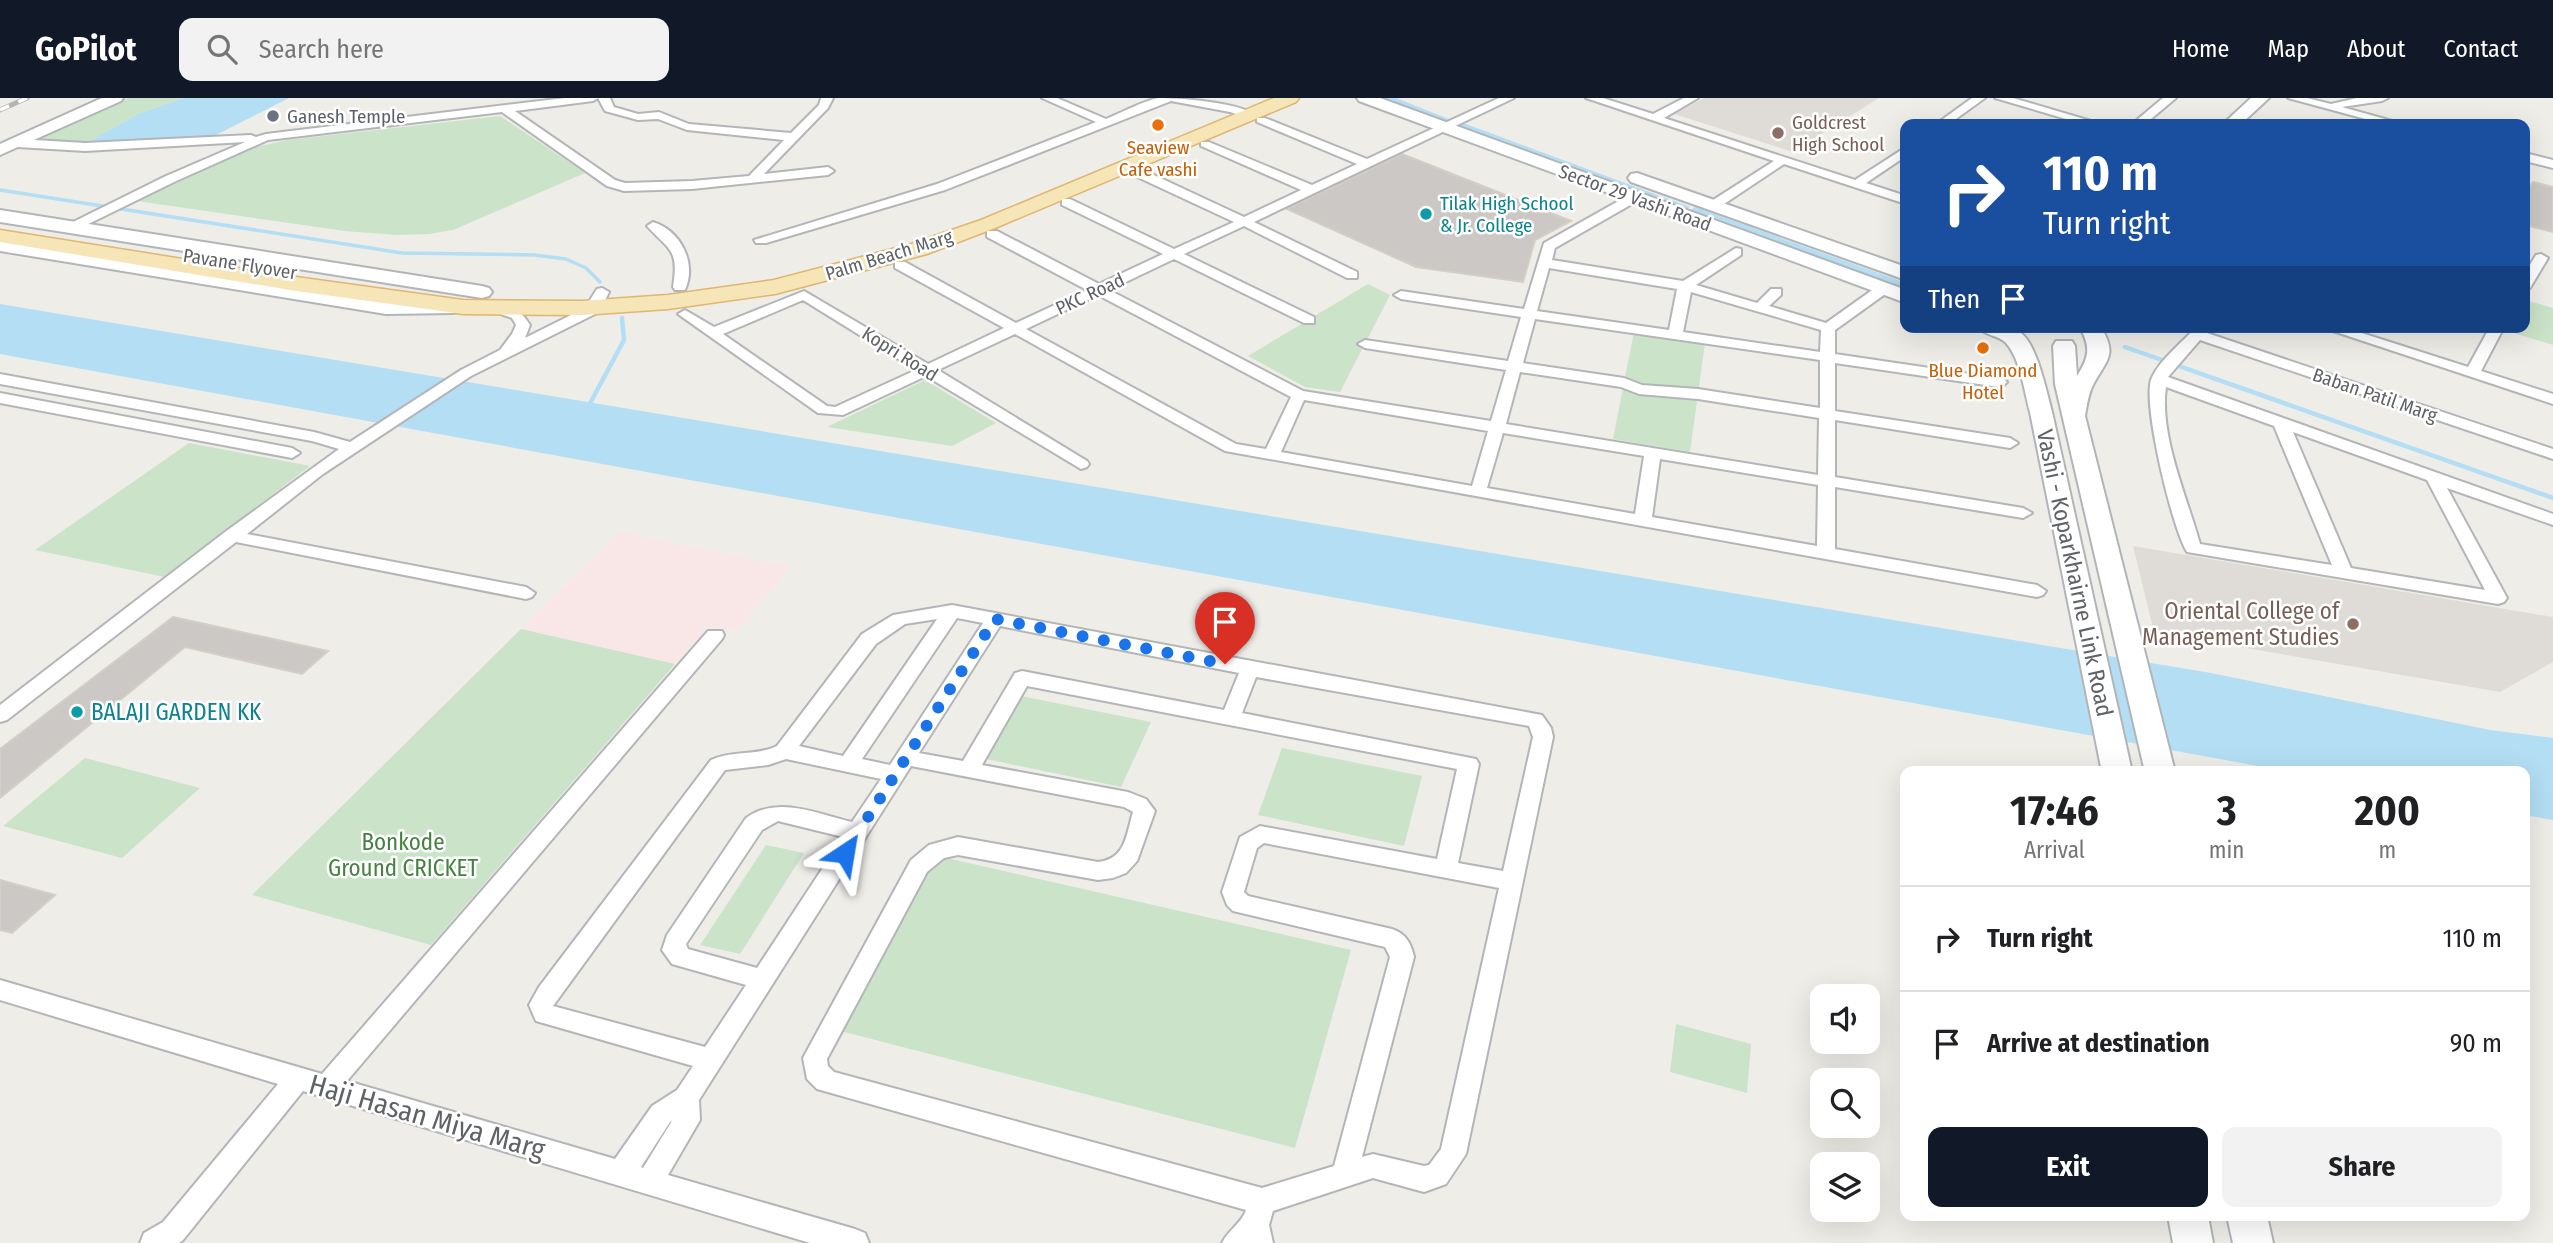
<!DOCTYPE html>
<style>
:root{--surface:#fff;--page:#f2f2f2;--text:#202124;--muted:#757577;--line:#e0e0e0;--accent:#111827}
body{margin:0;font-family:"Fira Sans Condensed",sans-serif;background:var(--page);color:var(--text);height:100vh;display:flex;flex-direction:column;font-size:26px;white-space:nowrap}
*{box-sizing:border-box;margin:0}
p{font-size:23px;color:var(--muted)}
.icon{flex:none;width:38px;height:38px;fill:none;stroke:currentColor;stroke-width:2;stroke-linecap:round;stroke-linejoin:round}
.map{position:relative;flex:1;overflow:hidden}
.side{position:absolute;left:1900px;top:668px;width:630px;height:455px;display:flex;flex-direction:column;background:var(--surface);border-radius:14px;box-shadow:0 7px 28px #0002}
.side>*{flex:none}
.hud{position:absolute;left:1900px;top:21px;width:630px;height:214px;border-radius:14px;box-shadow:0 7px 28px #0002;background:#1a4fa0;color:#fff;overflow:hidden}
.controls{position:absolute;left:1810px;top:886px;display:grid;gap:14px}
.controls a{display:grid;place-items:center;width:70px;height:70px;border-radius:14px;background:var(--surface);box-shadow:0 7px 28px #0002;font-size:35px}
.pin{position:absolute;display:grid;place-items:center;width:60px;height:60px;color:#fff;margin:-72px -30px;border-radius:50% 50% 50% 0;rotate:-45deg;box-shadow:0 0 7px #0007}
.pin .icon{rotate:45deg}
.me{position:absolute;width:77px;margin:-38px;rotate:33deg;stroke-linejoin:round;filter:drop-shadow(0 0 5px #0008)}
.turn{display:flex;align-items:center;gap:24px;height:147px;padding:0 28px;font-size:32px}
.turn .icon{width:91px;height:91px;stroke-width:2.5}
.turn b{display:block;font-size:49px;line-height:60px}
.then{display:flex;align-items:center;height:66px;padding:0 28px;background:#0003;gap:14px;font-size:26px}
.eta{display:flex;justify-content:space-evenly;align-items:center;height:119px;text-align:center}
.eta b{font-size:42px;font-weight:700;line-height:49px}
.action{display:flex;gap:14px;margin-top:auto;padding:14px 28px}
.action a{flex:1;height:80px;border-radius:14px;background:var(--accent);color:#fff;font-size:28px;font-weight:700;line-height:80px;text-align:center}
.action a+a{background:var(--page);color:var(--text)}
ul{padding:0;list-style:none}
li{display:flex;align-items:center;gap:21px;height:105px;padding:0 28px;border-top:2px solid var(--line)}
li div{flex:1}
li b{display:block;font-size:26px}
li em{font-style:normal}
header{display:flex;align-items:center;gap:42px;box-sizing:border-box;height:98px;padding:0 35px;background:var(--accent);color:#fff}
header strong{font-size:33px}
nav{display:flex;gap:38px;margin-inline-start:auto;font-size:24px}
.search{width:490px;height:63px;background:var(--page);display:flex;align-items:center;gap:18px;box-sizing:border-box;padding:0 24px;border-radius:14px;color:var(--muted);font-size:26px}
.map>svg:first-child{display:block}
.education{fill:#dfdcd7}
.medical{fill:#f9e7e8}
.green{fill:#cbe3c8}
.water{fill:#b3def4}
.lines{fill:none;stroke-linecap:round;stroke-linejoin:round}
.stream-far1{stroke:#b3def4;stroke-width:3.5}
.stream{stroke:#b3def4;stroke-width:4.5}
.canal{fill:#b3def4;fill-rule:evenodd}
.building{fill:#cbc8c5;stroke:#d3cec7;stroke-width:2}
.street-casing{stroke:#b3b5b8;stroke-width:4}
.secondary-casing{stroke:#b2b5b8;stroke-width:4}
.primary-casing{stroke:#e0b671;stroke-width:3}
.street{fill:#fff;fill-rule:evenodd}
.secondary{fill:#fff;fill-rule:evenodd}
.primary{fill:#f5e5b7;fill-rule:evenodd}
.rail-casing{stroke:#b3b4b4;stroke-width:5}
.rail{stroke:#fff;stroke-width:3.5;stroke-dasharray:10;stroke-linecap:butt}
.route{stroke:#1a73e8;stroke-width:12;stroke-dasharray:0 21.6}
.worship-dot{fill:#6b7280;stroke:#fff;stroke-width:2.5}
.food-dot{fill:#e8710a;stroke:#fff;stroke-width:2.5}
.education-dot{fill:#8d6e63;stroke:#fff;stroke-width:2.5}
.culture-dot{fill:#0f9aa8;stroke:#fff;stroke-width:2.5}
.labels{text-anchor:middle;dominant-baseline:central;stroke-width:5;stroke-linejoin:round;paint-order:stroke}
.far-worship-label{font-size:19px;fill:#5b616d;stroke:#fff;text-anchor:start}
.far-education-label{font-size:19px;fill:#785e54;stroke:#fff;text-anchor:start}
.far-food-label{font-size:19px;fill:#c56008;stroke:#fff}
.far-street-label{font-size:19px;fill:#5f6366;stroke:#fff}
.far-culture-label{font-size:19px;fill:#0d838f;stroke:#fff;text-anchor:start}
.street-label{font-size:23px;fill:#5f6366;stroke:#fff}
.education-label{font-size:23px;fill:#785e54;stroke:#fff;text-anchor:end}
.culture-label{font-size:23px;fill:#0d838f;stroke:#fff;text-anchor:start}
.park-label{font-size:23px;fill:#458242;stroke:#fff}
.near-street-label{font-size:28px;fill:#5f6366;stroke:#fff}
</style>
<header>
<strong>GoPilot</strong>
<div class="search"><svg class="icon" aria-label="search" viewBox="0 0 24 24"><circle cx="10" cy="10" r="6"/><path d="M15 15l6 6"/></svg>Search here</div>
<nav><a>Home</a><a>Map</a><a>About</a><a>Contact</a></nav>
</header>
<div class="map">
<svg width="2553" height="1145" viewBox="0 0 2553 1145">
<rect width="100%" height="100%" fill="#efede8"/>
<g class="education">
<path d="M 1704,0 L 1879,0 L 1793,54 L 1674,16 Z"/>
<path d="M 2133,448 L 2553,519 L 2553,564 L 2500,594 L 2154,534 Z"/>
</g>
<path class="medical" d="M 619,434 L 791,469 L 737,533 L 709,527 L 675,566 L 521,531 Z"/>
<g class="green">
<path d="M 128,0 L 184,0 L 138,16 L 88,44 L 33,41 Z"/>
<path d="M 500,18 L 585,75 L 453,132 L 429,136 L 397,137 L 345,133 L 137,103 L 256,49 L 288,42 Z"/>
<path d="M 1368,186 L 1390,197 L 1340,294 L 1305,289 L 1248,258 Z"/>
<path d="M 2525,202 L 2553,210 L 2553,247 L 2494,229 L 2525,229 Z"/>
<path d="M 1634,234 L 1705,245 L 1690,354 L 1613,341 Z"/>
<path d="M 925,282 L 996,325 L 952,348 L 827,329 Z"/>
<path d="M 189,345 L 310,368 L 165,479 L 35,452 Z"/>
<path d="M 521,531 L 675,566 L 431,847 L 252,797 Z"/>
<path d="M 1021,598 L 1151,624 L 1121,689 L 986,661 Z"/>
<path d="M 1282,650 L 1422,678 L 1404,748 L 1258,717 Z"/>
<path d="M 85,660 L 200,690 L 122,760 L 3,728 Z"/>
<path d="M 766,747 L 804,755 L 740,856 L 700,847 Z"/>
<path d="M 929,756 L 1351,852 L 1295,1050 L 829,930 Z"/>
<path d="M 1676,926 L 1751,946 L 1747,995 L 1670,974 Z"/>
</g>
<g class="water">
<path d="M 184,0 L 289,0 L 212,39 L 88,44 L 138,16 Z"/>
<path d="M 0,206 L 2211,575 L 2490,632 L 2553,640 L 2553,722 L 2525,717 L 2525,674 L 2291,674 L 0,256 Z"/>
</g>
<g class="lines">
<path class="stream-far1" d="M 0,92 L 402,155 L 535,157 L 566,161 L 586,170 L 600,184"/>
<g class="stream">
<path d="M 2125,249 L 2553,400"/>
<path d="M 587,311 L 624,242 L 622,220"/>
</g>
<g class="canal">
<path d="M 1380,0 L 1396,0 L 1454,23 L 1444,25 Z"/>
<path d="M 1458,26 L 1466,26 L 1690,109 L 1684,113 L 1680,112 L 1458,30 Z"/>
<path d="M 1695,109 L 1906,185 L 1906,194 L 1691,116 L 1689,113 Z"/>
</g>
</g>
<g class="building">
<path d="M 1402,56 L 1571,123 L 1535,142 L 1523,184 L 1416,169 L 1287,111 Z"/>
<path d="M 2533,84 L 2553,89 L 2553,134 L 2525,127 L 2525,97 Z"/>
<path d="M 173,519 L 328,553 L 302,576 L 185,549 L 0,700 L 0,651 Z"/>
<path d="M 0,782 L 55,797 L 12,835 L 0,832 Z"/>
</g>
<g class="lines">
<g class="street-casing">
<g id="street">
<path d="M 565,0 L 610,0 L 614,9 L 638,16 L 659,14 L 689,26 L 791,35 L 819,7 L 821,0 L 833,0 L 828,10 L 764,76 L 828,69 L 834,73 L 828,77 L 692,91 L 624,93 L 607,88 L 502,14 L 268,42 L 174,84 L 74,133 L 69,132 L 69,126 L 166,78 L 245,44 L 85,53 L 17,49 L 11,45 L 17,41 L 85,45 L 251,37 L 256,39 L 266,36 ZM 598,0 L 605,13 L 638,22 L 658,21 L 687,32 L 784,42 L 749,78 L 692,83 L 625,85 L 615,82 L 515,13 L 593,3 Z"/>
<path d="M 1042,0 L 1057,0 L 1106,21 C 1123,14 1141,4 1158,0 C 1179,0 1238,4 1255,17 L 1249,20 L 1230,14 L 1171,3 L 945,92 L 766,145 L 756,145 L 754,142 L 937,86 L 1096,24 Z"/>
<path d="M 1499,0 L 1514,0 L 1254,124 L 1357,174 L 1357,180 L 1347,180 L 1244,128 L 1184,156 L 1314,219 L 1314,225 L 1304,225 L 1174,161 L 1109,192 L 1303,293 L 1491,323 L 1506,272 L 1365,250 L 1358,246 L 1365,242 L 1508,263 L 1521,219 L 1401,201 L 1394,197 L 1401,193 L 1524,211 L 1544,145 L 1631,96 L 1639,96 L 1639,102 L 1555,150 L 1552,162 L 1683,183 L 1736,150 L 1741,151 L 1741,157 L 1696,187 L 1757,205 L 1771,191 L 1781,191 L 1781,197 L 1769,208 L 1826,225 L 1878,188 L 1888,188 L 1888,194 L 1835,232 L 1835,256 L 2004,281 L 2007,284 L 2004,287 L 1999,289 L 1835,265 L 1835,313 L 2010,340 L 2018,345 L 2010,350 L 1835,322 L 1835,379 L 2023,410 L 2032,415 L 2023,420 L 1835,389 L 1835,451 L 2037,487 L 2046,493 L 2043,497 L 2037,499 L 1225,353 L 1015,236 L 938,272 L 1087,363 L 1089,366 L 1087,369 L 1081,371 L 926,278 L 843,317 L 818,315 L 678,216 L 685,212 L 714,229 L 804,193 L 928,266 L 1004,230 L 895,170 L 895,164 L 905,164 L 1016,225 L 1087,192 L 987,139 L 987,133 L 997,133 L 1099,186 L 1163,156 L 1062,107 L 1062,101 L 1070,101 L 1174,151 L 1234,124 L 1133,77 L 1133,71 L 1141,71 L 1244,119 L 1301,92 L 1201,48 L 1201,44 L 1209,44 L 1312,87 L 1357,66 L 1257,24 L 1257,20 L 1265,20 L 1367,61 ZM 1549,170 L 1677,191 L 1669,232 L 1537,213 ZM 1691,194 L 1821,232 L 1820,254 L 1683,234 ZM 1098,197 L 1291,299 L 1266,351 L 1236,346 L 1026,231 ZM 803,202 L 916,272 L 835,309 L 827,308 L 723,236 ZM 1535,221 L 1820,262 L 1820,310 L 1698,291 L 1642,287 L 1624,280 L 1523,265 ZM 1520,274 L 1621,289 L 1639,296 L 1698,301 L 1819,320 L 1818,377 L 1506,326 ZM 1304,302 L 1488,333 L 1472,388 L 1281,354 ZM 1503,335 L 1644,358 L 1635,416 L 1487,390 ZM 1660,361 L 1818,387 L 1817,448 L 1652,419 Z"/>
<path d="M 1586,0 L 1603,0 L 1653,16 L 1684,0 L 1698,0 L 1664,20 L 1855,82 L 1906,49 L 1906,58 L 1866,85 L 1906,98 L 1906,106 L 1784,66 L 1718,110 L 1710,110 L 1710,104 L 1774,63 Z"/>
<path d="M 1972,0 L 1985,0 L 1949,26 L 1936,26 Z"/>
<path d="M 1995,0 L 2013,0 L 2101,26 L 2083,26 Z"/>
<path d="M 2163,0 L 2176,0 L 2145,26 L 2132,26 Z"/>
<path d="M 2288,0 L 2307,0 L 2331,6 L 2357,0 L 2388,0 L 2382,3 L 2342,9 L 2403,26 L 2384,26 Z"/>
<path d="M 2525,55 L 2553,62 L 2553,70 L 2525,63 Z"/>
<path d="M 653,124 C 681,133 697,165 685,192 L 675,192 L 673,189 C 679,151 670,153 647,128 Z"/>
<path d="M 2541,156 L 2548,160 L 2530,190 L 2525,191 L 2525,175 L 2536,157 Z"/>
<path d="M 602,190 L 609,194 L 602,209 L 595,216 L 471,278 L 323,376 L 247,436 L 526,489 L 535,495 L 532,499 L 526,501 L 236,444 L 7,622 L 0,624 L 0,607 L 225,434 L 339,351 L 312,343 L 0,286 L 0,276 L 314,334 L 350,344 L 461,272 L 500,252 L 512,236 L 516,227 L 512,220 L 495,214 L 495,208 C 511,205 522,214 530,227 L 525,240 L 585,210 L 597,191 Z"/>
<path d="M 2196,229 L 2211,229 L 2207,235 L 2553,351 L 2553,361 L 2200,242 L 2168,279 L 2553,416 L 2553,427 L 2447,390 L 2507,500 L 2504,504 L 2498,506 L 2187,454 C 2172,430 2143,308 2151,282 C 2158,263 2183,244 2196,229 ZM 2166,289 L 2274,328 L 2332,467 L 2200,446 C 2187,399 2159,337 2166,289 ZM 2293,334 L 2427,382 L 2485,492 L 2351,470 Z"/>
<path d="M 2321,229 L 2343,229 L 2468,269 L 2490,229 L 2504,229 L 2481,273 L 2553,296 L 2553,306 Z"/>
<path d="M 0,295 L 292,350 L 300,355 L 292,360 L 0,305 Z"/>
<path d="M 952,507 L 1542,617 L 1551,630 L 1553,639 L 1466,1056 L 1446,1086 L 1424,1094 L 1373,1080 L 1273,1113 L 1269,1127 L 1273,1145 L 1222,1145 C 1228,1132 1242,1125 1246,1112 L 817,991 L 807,981 L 803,960 L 911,762 L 929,747 L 958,739 L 1098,764 C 1126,761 1126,737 1133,714 L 1124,709 L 911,668 L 699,1002 L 700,1022 L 668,1077 L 855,1131 L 865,1135 L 869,1145 L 810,1145 L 303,993 L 183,1142 L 179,1145 L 140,1145 L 144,1135 L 163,1124 L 278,986 L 0,902 L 0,882 L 322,976 L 708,533 L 722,533 L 724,537 L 722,541 L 347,983 L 615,1061 L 652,1008 L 677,992 L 693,968 L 536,923 L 529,907 L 539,889 L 711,662 C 732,652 757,658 777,648 L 862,536 L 893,517 ZM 957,520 L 983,525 L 890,667 L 862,661 ZM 937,521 L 843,658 L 799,648 L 876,546 L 905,526 ZM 1000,528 L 1239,575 L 1224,612 L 1022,573 L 1015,575 L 963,663 L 919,655 ZM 1256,579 L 1529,628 L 1533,639 L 1503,773 L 1458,765 L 1479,666 L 1476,661 L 1242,615 ZM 1027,588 L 1457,671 L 1437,761 L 1260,728 L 1240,739 L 1222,794 L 1227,807 L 1233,813 L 1385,849 L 1390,859 L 1334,1068 L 1262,1090 L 834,974 L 828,968 L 827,961 L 927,774 L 944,760 L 958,757 L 1098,782 L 1113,780 L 1126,775 L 1137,763 L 1155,713 L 1146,701 L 1128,694 L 982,667 ZM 786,661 L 881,681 L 852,724 C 817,716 778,697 746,720 L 667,837 L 662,852 L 672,866 L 746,887 L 705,949 L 553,908 L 725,672 L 768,667 ZM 778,723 L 843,739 L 757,870 L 688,851 L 686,846 L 762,732 ZM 1264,745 L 1499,790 L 1441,1051 L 1429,1067 L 1424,1068 L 1373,1056 L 1362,1059 L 1414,859 C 1411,845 1406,836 1392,831 L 1248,798 L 1244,794 L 1257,750 ZM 672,1023 L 643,1070 L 641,1069 L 670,1024 Z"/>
</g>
</g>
<g class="secondary-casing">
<g id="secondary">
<path d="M 102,0 L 123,0 L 121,3 L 0,57 L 0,46 Z"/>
<path d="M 1357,0 L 1380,0 L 1906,192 L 1906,205 L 1359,3 Z"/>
<path d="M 2251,0 L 2269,0 L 2241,26 L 2223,26 Z"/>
<path d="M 1637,75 L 1906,169 L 1906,182 L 1631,84 L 1628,80 L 1631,76 Z"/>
<path d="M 0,112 L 482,188 L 489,190 L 492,194 L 489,198 L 482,200 L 0,124 Z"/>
<path d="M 0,141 L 386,204 L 453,203 L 460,205 L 463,209 L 460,213 L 453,215 L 386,216 L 0,153 Z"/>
<path d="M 1978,229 C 1991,229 2010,226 2022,236 C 2037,248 2047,295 2052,314 L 2132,674 L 2102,674 L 2030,314 C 2024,293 2021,262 2006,245 C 1999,237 1985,238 1978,229 Z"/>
<path d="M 2080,229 L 2101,229 C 2117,257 2108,260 2094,285 C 2088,296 2087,307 2085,318 L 2175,674 L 2145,674 L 2055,286 L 2053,248 L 2056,243 L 2072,243 L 2075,248 L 2077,278 C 2089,259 2091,250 2080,229 Z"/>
<path d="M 2168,1118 L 2208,1118 L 2213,1145 L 2173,1145 Z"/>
<path d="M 2227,1118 L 2267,1118 L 2273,1145 L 2233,1145 Z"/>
</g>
</g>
<g class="primary-casing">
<path id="primary" d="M 1274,0 L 1299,0 L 1296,4 L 995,130 L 927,156 L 775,196 L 668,211 L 582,217 L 463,216 L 296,193 L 0,144 L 0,132 L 296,179 L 463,202 L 582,203 L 668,197 L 774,182 L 911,146 L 981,122 Z"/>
</g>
<use href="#street" class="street"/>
<use href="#secondary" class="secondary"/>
<use href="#primary" class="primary"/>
<g class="rail-casing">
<path id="rail" d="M 0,12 L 27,0"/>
</g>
<use href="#rail" class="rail"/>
</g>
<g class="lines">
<path class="route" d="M 845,755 L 995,521 L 1225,566"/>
</g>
<circle class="worship-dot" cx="273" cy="18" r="7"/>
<g class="food-dot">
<circle cx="1158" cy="27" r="7"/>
<circle cx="1983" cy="250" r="7"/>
</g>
<g class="education-dot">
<circle cx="1778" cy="35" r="7"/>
<circle cx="2353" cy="526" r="7"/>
</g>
<g class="culture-dot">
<circle cx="1426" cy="116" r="7"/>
<circle cx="77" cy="614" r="7"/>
</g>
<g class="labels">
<g class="far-worship-label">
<text x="287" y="18">Ganesh Temple</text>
</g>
<g class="far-education-label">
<text x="1792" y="24">Goldcrest<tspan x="1792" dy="22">High School</tspan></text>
</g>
<g class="far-food-label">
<text x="1158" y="49">Seaview<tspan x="1158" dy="22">Cafe vashi</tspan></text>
<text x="1983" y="272">Blue Diamond<tspan x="1983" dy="22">Hotel</tspan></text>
</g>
<g class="far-street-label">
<text transform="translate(1635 100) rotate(20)">Sector 29 Vashi Road</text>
<text transform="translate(889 157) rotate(-17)">Palm Beach Marg</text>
<text transform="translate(240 166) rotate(9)">Pavane Flyover</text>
<text transform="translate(1090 196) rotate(-25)">PKC Road</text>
<text transform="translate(900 256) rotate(32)">Kopri Road</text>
<text transform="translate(2375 297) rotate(19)">Baban Patil Marg</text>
</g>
<g class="far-culture-label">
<text x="1440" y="105">Tilak High School<tspan x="1440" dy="22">&amp; Jr. College</tspan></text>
</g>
<g class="street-label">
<text transform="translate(2075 475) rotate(78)">Vashi - Koparkhairne Link Road</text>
</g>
<g class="education-label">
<text x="2339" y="513">Oriental College of<tspan x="2339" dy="26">Management Studies</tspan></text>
</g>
<g class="culture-label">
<text x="91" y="614">BALAJI GARDEN KK</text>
</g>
<g class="park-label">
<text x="403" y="744">Bonkode<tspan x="403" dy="26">Ground CRICKET</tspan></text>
</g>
<g class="near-street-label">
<text transform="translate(427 1019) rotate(16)">Haji Hasan Miya Marg</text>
</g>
</g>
</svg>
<div class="controls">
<a><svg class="icon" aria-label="sound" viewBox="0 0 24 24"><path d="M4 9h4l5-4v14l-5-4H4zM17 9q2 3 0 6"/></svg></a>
<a><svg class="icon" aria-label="search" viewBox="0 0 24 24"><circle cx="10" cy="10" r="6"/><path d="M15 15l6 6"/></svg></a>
<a><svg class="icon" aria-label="layers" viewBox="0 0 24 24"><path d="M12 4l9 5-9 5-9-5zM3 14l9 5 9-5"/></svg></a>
</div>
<div class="pin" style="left:1225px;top:566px;background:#d93025"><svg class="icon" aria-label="arrive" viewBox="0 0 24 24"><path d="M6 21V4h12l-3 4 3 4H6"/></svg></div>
<svg class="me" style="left:845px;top:755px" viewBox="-20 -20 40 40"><path d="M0-17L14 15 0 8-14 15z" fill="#1a73e8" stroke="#fff" stroke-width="4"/></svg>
<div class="hud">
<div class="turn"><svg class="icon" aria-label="right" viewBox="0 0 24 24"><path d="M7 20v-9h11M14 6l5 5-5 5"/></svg><div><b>110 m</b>Turn right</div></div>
<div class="then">Then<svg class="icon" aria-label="arrive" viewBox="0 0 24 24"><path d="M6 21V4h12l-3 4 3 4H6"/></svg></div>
</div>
<section class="side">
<div class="eta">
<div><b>17:46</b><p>Arrival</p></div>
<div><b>3</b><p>min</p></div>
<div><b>200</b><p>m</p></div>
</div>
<ul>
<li><svg class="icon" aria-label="right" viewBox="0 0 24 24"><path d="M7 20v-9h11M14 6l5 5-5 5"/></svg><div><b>Turn right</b></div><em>110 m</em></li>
<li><svg class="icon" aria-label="arrive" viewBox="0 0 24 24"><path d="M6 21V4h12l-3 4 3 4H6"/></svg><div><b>Arrive at destination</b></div><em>90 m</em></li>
</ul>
<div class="action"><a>Exit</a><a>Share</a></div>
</section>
</div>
